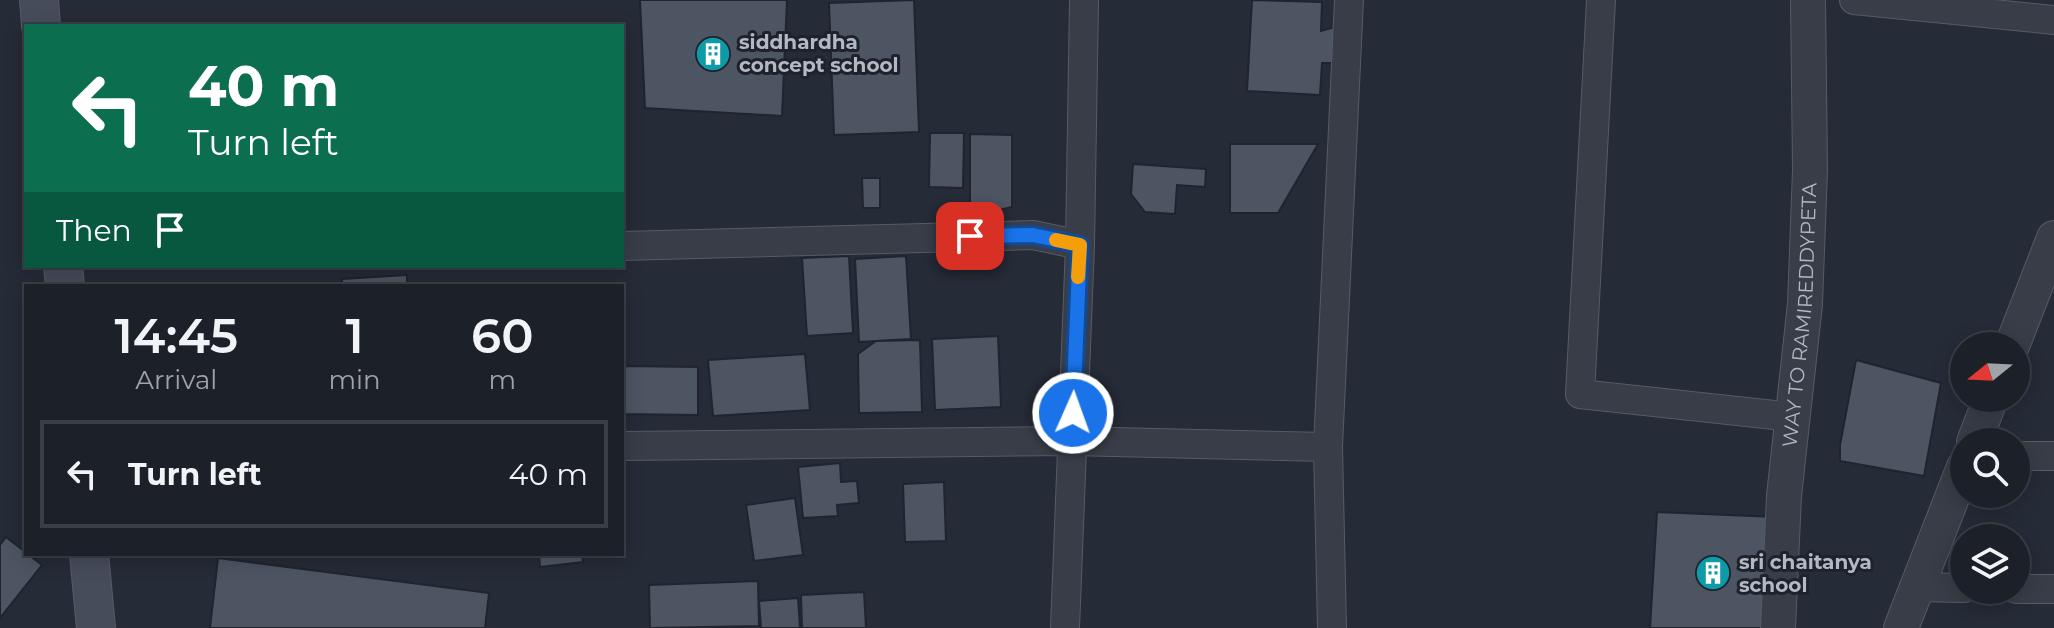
<!DOCTYPE html>
<style>
:root{--surface:#1c2029;--page:#292d35;--text:#f1f3f6;--muted:#a0a3a8;--line:#3a3e46}
body{margin:0;font-family:Montserrat,sans-serif;background:var(--page);color:var(--text);height:100vh;display:flex;flex-direction:column;font-size:30px;white-space:nowrap}
*{box-sizing:border-box;margin:0}
p{font-size:26px;color:var(--muted)}
.icon{flex:none;width:44px;height:44px;fill:none;stroke:currentColor;stroke-width:2;stroke-linecap:round;stroke-linejoin:round}
.map{position:relative;flex:1;overflow:hidden}
.side{position:absolute;left:24px;top:284px;width:600px;height:272px;display:flex;flex-direction:column;background:var(--surface);border-radius:0px;box-shadow:0 4px 20px #0003,0 0 0 2px var(--line)}
.side>*{flex:none}
.hud{position:absolute;left:24px;top:24px;width:600px;height:244px;border-radius:0px;box-shadow:0 4px 20px #0003,0 0 0 2px var(--line);background:#0b6e4f;color:#fff;overflow:hidden}
.needle{width:52px;rotate:252deg}
.fabs{position:absolute;left:1950px;top:332px;display:grid;gap:16px}
.fabs a{display:grid;place-items:center;width:80px;height:80px;border-radius:50%;background:var(--surface);box-shadow:0 4px 20px #0003,0 0 0 2px var(--line);font-size:40px}
.pin{position:absolute;display:grid;place-items:center;width:68px;height:68px;color:#fff;margin:-34px;border-radius:16px;box-shadow:0 4px 12px #0006}
.me{position:absolute;width:88px;margin:-44px;rotate:2deg;stroke-linejoin:round;filter:drop-shadow(0 0 6px #0008)}
.turn{display:flex;align-items:center;gap:28px;height:168px;padding:0 32px;font-size:36px}
.turn .icon{width:104px;height:104px;stroke-width:2.5}
.turn b{display:block;font-size:56px;line-height:68px}
.then{display:flex;align-items:center;height:76px;padding:0 32px;background:#0003;gap:16px;font-size:30px}
.eta{display:flex;justify-content:space-evenly;align-items:center;height:136px;text-align:center}
.eta b{font-size:48px;font-weight:600;line-height:56px}
ul{padding:0;list-style:none}
li{display:flex;align-items:center;gap:24px;height:108px;margin:0 16px 12px;padding:0 16px;border:4px solid var(--line);border-radius:0px}
li div{flex:1}
li b{display:block;font-size:30px}
li em{font-style:normal}
.map>svg:first-child{display:block}
.building{fill:#4d5563;stroke:#1f242f;stroke-width:2}
.lines{fill:none;stroke-linecap:round;stroke-linejoin:round}
.minor-casing{stroke:#565b66;stroke-width:30}
.tertiary-casing{stroke:#565b66;stroke-width:36}
.secondary-casing{stroke:#565b66;stroke-width:40}
.minor{stroke:#383d48;stroke-width:28}
.tertiary{stroke:#383d48;stroke-width:34}
.secondary{stroke:#464c5a;stroke-width:38}
.route-casing{stroke:#114b97;stroke-width:20}
.route{stroke:#1a73e8;stroke-width:14}
.slow{stroke:#f59e0b;stroke-width:14}
.labels{text-anchor:middle;dominant-baseline:central;stroke-width:6;stroke-linejoin:round;paint-order:stroke}
.poi-label{font-size:20px;font-weight:bold;fill:#b3b8c4;stroke:#1d222d;text-anchor:start}
.street-label{font-size:20px;fill:#b3b8c4;stroke:#1d222d}
</style>
<div class="map">
<svg width="2054" height="628" viewBox="0 0 2054 628">
<rect width="100%" height="100%" fill="#252b37"/>
<g class="building">
<path d="M 640,0 L 787,0 L 782,116 L 645,108 Z"/>
<path d="M 914,0 L 919,132 L 834,135 L 829,3 Z"/>
<path d="M 1252,0 L 1322,2 L 1321,31 L 1335,27 L 1333,63 L 1322,63 L 1320,95 L 1247,91 Z"/>
<path d="M 930,133 L 964,133 L 963,188 L 929,187 Z"/>
<path d="M 970,134 L 1012,135 L 1012,207 L 970,217 Z"/>
<path d="M 1230,144 L 1318,144 L 1278,213 L 1230,213 Z"/>
<path d="M 1133,164 L 1206,169 L 1205,187 L 1177,185 L 1175,214 L 1145,212 L 1131,194 Z"/>
<path d="M 862,178 L 880,178 L 880,208 L 863,208 Z"/>
<path d="M 849,256 L 853,333 L 807,336 L 802,258 Z"/>
<path d="M 906,256 L 911,339 L 859,342 L 855,259 Z"/>
<path d="M 407,275 L 407,286 L 342,286 L 342,279 Z"/>
<path d="M 998,336 L 1001,407 L 935,410 L 932,339 Z"/>
<path d="M 920,340 L 922,412 L 859,413 L 858,354 L 876,341 Z"/>
<path d="M 805,354 L 810,410 L 713,416 L 708,360 Z"/>
<path d="M 1856,360 L 1941,383 L 1924,476 L 1840,461 L 1840,445 Z"/>
<path d="M 622,366 L 698,367 L 698,415 L 622,414 Z"/>
<path d="M 840,463 L 841,482 L 857,481 L 859,503 L 837,505 L 838,516 L 803,518 L 798,467 Z"/>
<path d="M 944,482 L 946,541 L 905,542 L 903,484 Z"/>
<path d="M 795,498 L 803,555 L 754,561 L 746,505 Z"/>
<path d="M 1657,512 L 1775,517 L 1769,628 L 1650,628 Z"/>
<path d="M 6,537 L 42,565 L 0,618 L 0,545 Z"/>
<path d="M 539,554 L 582,554 L 583,562 L 540,567 Z"/>
<path d="M 218,558 L 489,593 L 485,628 L 210,628 Z"/>
<path d="M 758,581 L 759,626 L 650,628 L 649,585 Z"/>
<path d="M 864,592 L 866,628 L 802,628 L 801,595 Z"/>
<path d="M 798,598 L 800,628 L 761,628 L 759,601 Z"/>
</g>
<g class="lines">
<g class="minor-casing">
<g id="minor">
<path d="M 1601,0 L 1580,394 L 1792,417"/>
<path d="M 1854,0 L 2054,20"/>
<path d="M 622,246 L 1033,235 L 1080,245"/>
<path d="M 622,446 L 1071,441 L 1328,447"/>
<path d="M 2016,456 L 2054,456"/>
<path d="M 1917,587 L 1964,588"/>
<path d="M 2016,589 L 2054,589"/>
<path d="M 1065,628 L 1080,245 L 1084,0"/>
<path d="M 1332,628 L 1328,447 L 1349,0"/>
</g>
</g>
<g class="tertiary-casing">
<g id="tertiary">
<path d="M 2012,346 L 2054,238"/>
<path d="M 1974,442 L 1991,398"/>
<path id="s1" d="M 1778,628 L 1784,496 L 1805,304 L 1810,170 L 1808,0"/>
<path d="M 1901,628 L 1964,467"/>
</g>
</g>
<g class="secondary-casing">
<g id="secondary">
<path d="M 39,0 L 41,26"/>
<path d="M 63,266 L 65,286"/>
<path d="M 89,554 L 96,628"/>
</g>
</g>
<use href="#minor" class="minor"/>
<use href="#tertiary" class="tertiary"/>
<use href="#secondary" class="secondary"/>
</g>
<g class="lines">
<g class="route-casing">
<path id="route" d="M 970,236 L 1033,235 L 1080,245 L 1073,413"/>
</g>
<use href="#route" class="route"/>
<path class="slow" d="M 1056,240 L 1080,245 L 1078,277"/>
</g>
<defs>
<g id="building-disc" transform="scale(1.8)"><circle r="9.5" fill="#0f9aa8" stroke="#1d222d"/><path d="M-4-6H4V6H1V3H-1V6H-4ZM-2.5-4.3h1.7v1.8h-1.7ZM.8-4.3h1.7v1.8H.8ZM-2.5-1h1.7V.8h-1.7ZM.8-1h1.7V.8H.8Z" fill="#fff"/></g>
</defs>
<g fill-rule="evenodd">
<use href="#building-disc" x="713" y="54"/>
<use href="#building-disc" x="1713" y="573"/>
</g>
<g class="labels">
<g class="poi-label">
<text x="739" y="42">siddhardha<tspan x="739" dy="23">concept school</tspan></text>
<text x="1739" y="562">sri chaitanya<tspan x="1739" dy="23">school</tspan></text>
</g>
<g class="street-label">
<text stroke="none"><textPath href="#s1" startOffset="314">WAY TO RAMIREDDYPETA</textPath></text>
</g>
</g>
</svg>
<div class="fabs">
<a><svg class="needle" viewBox="-14 -14 28 28"><path d="M0-13l5 13h-10z" fill="#e53935"/><path d="M0 13l5-13h-10z" fill="#a0a3a8"/></svg></a>
<a><svg class="icon" aria-label="search" viewBox="0 0 24 24"><circle cx="10" cy="10" r="6"/><path d="M15 15l6 6"/></svg></a>
<a><svg class="icon" aria-label="layers" viewBox="0 0 24 24"><path d="M12 4l9 5-9 5-9-5zM3 14l9 5 9-5"/></svg></a>
</div>
<div class="pin" style="left:970px;top:236px;background:#d93025"><svg class="icon" aria-label="arrive" viewBox="0 0 24 24"><path d="M6 21V4h12l-3 4 3 4H6"/></svg></div>
<svg class="me" style="left:1073px;top:413px" viewBox="-20 -20 40 40"><circle r="17" fill="#1a73e8" stroke="#fff" stroke-width="3"/><path d="M0-11L8 9 0 5-8 9z" fill="#fff"/></svg>
<div class="hud">
<div class="turn"><svg class="icon" aria-label="left" viewBox="0 0 24 24"><path d="M17 20v-9H6M10 6l-5 5 5 5"/></svg><div><b>40 m</b>Turn left</div></div>
<div class="then">Then<svg class="icon" aria-label="arrive" viewBox="0 0 24 24"><path d="M6 21V4h12l-3 4 3 4H6"/></svg></div>
</div>
<section class="side">
<div class="eta">
<div><b>14:45</b><p>Arrival</p></div>
<div><b>1</b><p>min</p></div>
<div><b>60</b><p>m</p></div>
</div>
<ul>
<li><svg class="icon" aria-label="left" viewBox="0 0 24 24"><path d="M17 20v-9H6M10 6l-5 5 5 5"/></svg><div><b>Turn left</b></div><em>40 m</em></li>
</ul>
</section>
</div>
